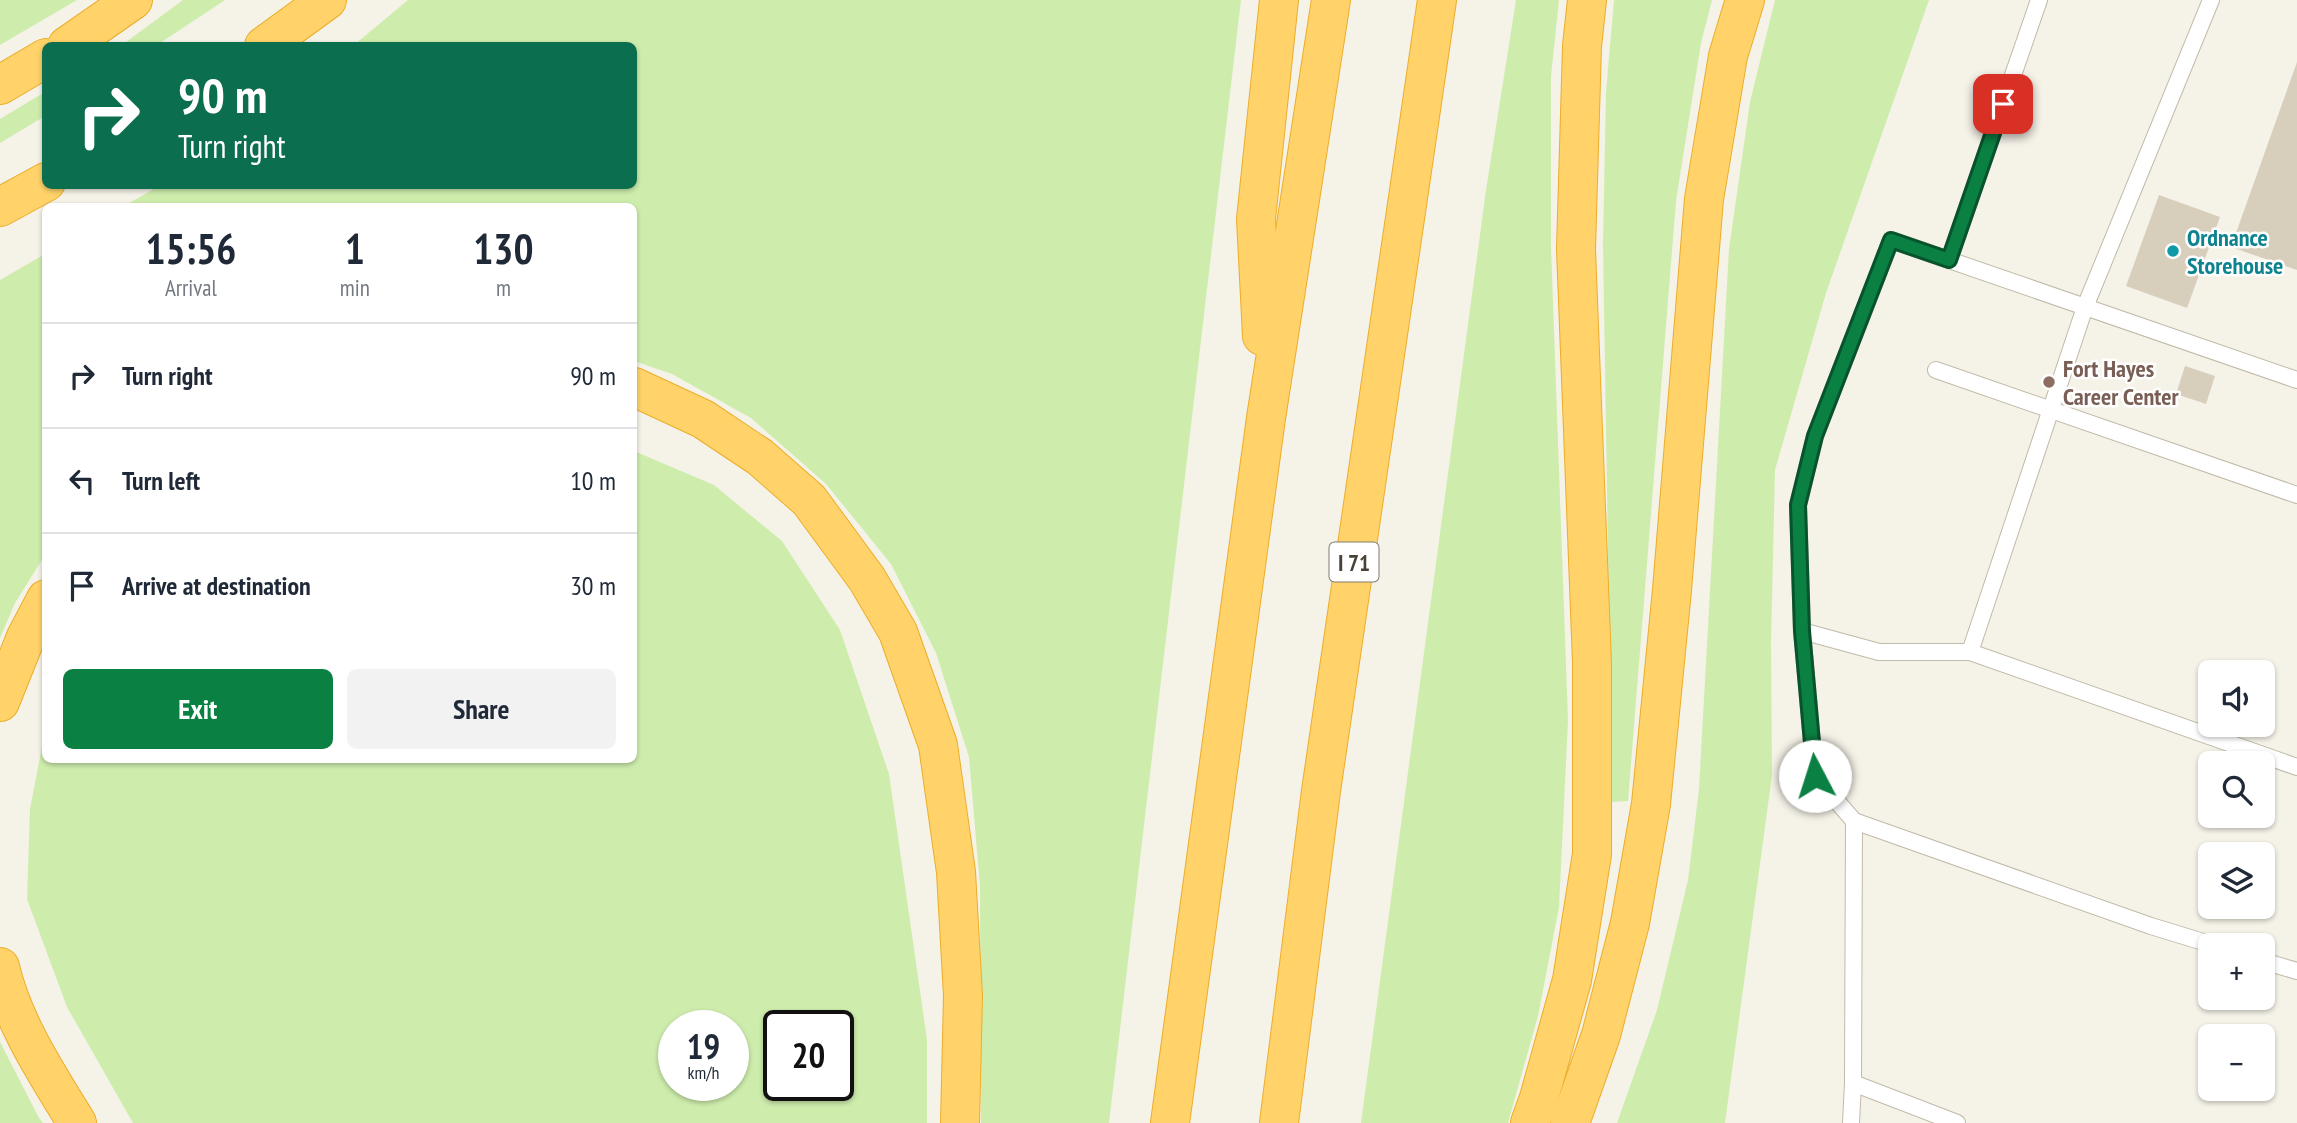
<!DOCTYPE html>
<meta charset="utf-8">
<style>
:root{--surface:#fff;--page:#f2f2f3;--text:#1f2937;--muted:#747a83;--line:#e0e1e3;--accent:#0b8043}
body{margin:0;font-family:"PT Sans Narrow",sans-serif;background:var(--page);color:var(--text);height:100vh;display:flex;flex-direction:column;font-size:26px;white-space:nowrap}
*{box-sizing:border-box;margin:0}
p{font-size:23px;color:var(--muted)}
.icon{flex:none;width:38px;height:38px;fill:none;stroke:currentColor;stroke-width:2;stroke-linecap:round;stroke-linejoin:round}
.map{position:relative;flex:1;overflow:hidden}
.sheet{position:absolute;left:42px;top:203px;width:595px;height:560px;display:flex;flex-direction:column;background:var(--surface);border-radius:10px;box-shadow:0 2px 5px #0004}
.sheet>*{flex:none}
.top-card{position:absolute;left:42px;top:42px;width:595px;height:147px;border-radius:10px;box-shadow:0 2px 5px #0004;background:#0b6e4f;color:#fff;overflow:hidden}
.controls{position:absolute;left:2198px;top:660px;display:grid;gap:14px}
.controls a{display:grid;place-items:center;width:77px;height:77px;border-radius:10px;background:var(--surface);box-shadow:0 2px 5px #0004;font-size:35px}
.speed{position:absolute;left:658px;top:1010px;display:flex;gap:14px;font-size:35px;font-weight:700;text-align:center}
.speed>*{display:grid;place-content:center;width:91px;height:91px;border-radius:50%;background:var(--surface);box-shadow:0 2px 5px #0004;line-height:1}
.speed small{font-size:18px;font-weight:400}
.speed .limit{border:4px solid #111;border-radius:10px;background:#fff;color:#111}
.pin{position:absolute;display:grid;place-items:center;width:60px;height:60px;color:#fff;margin:-30px;border-radius:14px;box-shadow:0 4px 10px #0006}
.me{position:absolute;width:77px;margin:-38px;rotate:355deg;stroke-linejoin:round;filter:drop-shadow(0 0 5px #0008)}
.turn{display:flex;align-items:center;gap:24px;height:147px;padding:0 21px;font-size:32px}
.turn .icon{width:91px;height:91px;stroke-width:2.5}
.turn b{display:block;font-size:49px;line-height:60px}
.eta{display:flex;justify-content:space-evenly;align-items:center;height:119px;text-align:center}
.eta b{font-size:42px;font-weight:800;line-height:49px}
.primary-button{display:flex;gap:14px;margin-top:auto;padding:14px 21px}
.primary-button a{flex:1;height:80px;border-radius:10px;background:var(--accent);color:#fff;font-size:28px;font-weight:800;line-height:80px;text-align:center}
.primary-button a+a{background:var(--page);color:var(--text)}
ul{padding:0;list-style:none}
li{display:flex;align-items:center;gap:21px;height:105px;padding:0 21px;border-top:2px solid var(--line)}
li div{flex:1}
li b{display:block;font-size:26px}
li em{font-style:normal}
.map>svg:first-child{display:block}
.green{fill:#ceedad;fill-rule:evenodd}
.building{fill:#d8cebc}
.lines{fill:none;stroke-linecap:round;stroke-linejoin:round}
.service-casing{stroke:#c2baa9;stroke-width:18}
.motorway-casing{stroke:#ecad2b;stroke-width:40}
.service{stroke:#fff;stroke-width:16}
.motorway{stroke:#ffd369;stroke-width:38}
.route-casing{stroke:#07532c;stroke-width:18}
.route{stroke:#0b8043;stroke-width:12}
.culture-dot{fill:#0f9aa8;stroke:#fff;stroke-width:2.5}
.education-dot{fill:#8d6e63;stroke:#fff;stroke-width:2.5}
.labels{text-anchor:middle;dominant-baseline:central;stroke-width:5;stroke-linejoin:round;paint-order:stroke}
.shield{fill:#fff;stroke:#807b72;stroke-width:2}
.shield-label{font-size:23px;font-weight:bold;fill:#494236}
.culture-label{font-size:24px;font-weight:bold;fill:#0d838f;stroke:#fff;text-anchor:start}
.education-label{font-size:24px;font-weight:bold;fill:#785e54;stroke:#fff;text-anchor:start}
</style>
<div class="map">
<svg width="2297" height="1123" viewBox="0 0 2297 1123">
<rect width="100%" height="100%" fill="#f5f2e8"/>
<g class="green">
<path d="M 0,0 L 77,0 L 0,45 Z"/>
<path d="M 183,0 L 225,0 L 157,45 L 122,45 Z"/>
<path d="M 408,0 L 1241,0 L 1109,1123 L 981,1123 L 980,886 L 969,757 L 936,653 L 891,564 L 826,484 L 751,418 L 672,374 L 634,361 L 634,206 L 124,206 L 159,186 L 634,186 L 634,46 L 354,45 Z"/>
<path d="M 1516,0 L 1559,0 L 1551,76 L 1551,247 L 1568,721 L 1559,907 L 1538,1016 L 1508,1123 L 1361,1123 L 1486,190 Z"/>
<path d="M 1614,0 L 1712,0 L 1701,43 L 1676,201 L 1628,801 L 1612,802 L 1603,243 L 1606,92 Z"/>
<path d="M 1775,0 L 1929,0 L 1826,293 L 1775,470 L 1771,643 L 1772,775 L 1725,1123 L 1617,1123 L 1657,1010 L 1688,880 L 1699,789 L 1729,249 L 1750,102 Z"/>
<path d="M 45,92 L 45,116 L 0,143 L 0,119 Z"/>
<path d="M 45,254 L 45,555 L 15,603 L 0,638 L 0,280 Z"/>
<path d="M 634,451 L 714,485 L 782,541 L 840,630 L 889,774 L 927,1040 L 927,1123 L 133,1123 L 67,1007 L 27,899 L 30,809 L 45,731 L 46,760 L 634,760 ZM 674,1026 L 733,1026 L 733,1085 L 674,1085 ZM 779,1026 L 838,1026 L 838,1085 L 779,1085 Z"/>
<path d="M 0,1042 L 39,1118 L 43,1123 L 0,1123 Z"/>
</g>
<g class="building">
<path d="M 2297,62 L 2297,270 L 2231,247 Z"/>
<path d="M 2159,195 L 2220,217 L 2187,308 L 2126,286 Z"/>
<path d="M 2185,366 L 2215,376 L 2206,404 L 2176,394 Z"/>
</g>
<g class="lines">
<g class="service-casing">
<g id="service">
<path d="M 1949,260 L 2039,0"/>
<path d="M 1936,370 L 2297,495"/>
<path d="M 1802,631 L 1879,652 L 1970,652 L 2297,767"/>
<path d="M 1970,652 L 2085,307 L 2211,0"/>
<path d="M 1854,821 L 2151,926 L 2213,945"/>
<path d="M 2263,961 L 2297,971"/>
<path d="M 1853,1083 L 1957,1123"/>
<path d="M 1851,1123 L 1853,1083 L 1854,821 L 1815,776 L 1802,631 L 1798,505 L 1815,436 L 1891,240 L 2297,380"/>
</g>
</g>
<g class="motorway-casing">
<g id="motorway">
<path d="M 67,46 L 133,0"/>
<path d="M 264,46 L 327,0"/>
<path d="M 0,85 L 46,58"/>
<path d="M 0,207 L 46,182"/>
<path d="M 1262,336 L 1256,219 L 1279,0"/>
<path d="M 634,387 L 703,419 L 760,457 L 809,500 L 867,579 L 898,632 L 938,745 L 956,872 L 963,996 L 960,1123"/>
<path d="M 0,702 L 26,637 L 46,599"/>
<path d="M 0,967 C 13,1023 47,1074 77,1123"/>
<path d="M 1170,1123 L 1266,418 L 1331,0"/>
<path d="M 1279,1123 L 1321,791 L 1437,0"/>
<path d="M 1530,1123 L 1539,1098 L 1572,980 L 1592,854 L 1592,663 L 1576,249 L 1582,46 L 1587,0"/>
<path d="M 1570,1123 L 1601,1035 L 1630,923 L 1651,804 L 1672,590 L 1704,199 L 1728,56 L 1745,0"/>
</g>
</g>
<use href="#service" class="service"/>
<use href="#motorway" class="motorway"/>
</g>
<g class="lines">
<g class="route-casing">
<path id="route" d="M 1815,776 L 1802,631 L 1798,505 L 1815,436 L 1891,240 L 1949,260 L 2003,104"/>
</g>
<use href="#route" class="route"/>
</g>
<circle class="culture-dot" cx="2173" cy="251" r="7"/>
<circle class="education-dot" cx="2049" cy="382" r="7"/>
<g class="labels">
<rect class="shield" x="1329.5" y="542.5" width="49" height="39" rx="5"/>
<g class="shield-label">
<text x="1354" y="562">I 71</text>
</g>
<g class="culture-label">
<text x="2187" y="237">Ordnance<tspan x="2187" dy="28">Storehouse</tspan></text>
</g>
<g class="education-label">
<text x="2063" y="368">Fort Hayes<tspan x="2063" dy="28">Career Center</tspan></text>
</g>
</g>
</svg>
<div class="controls">
<a><svg class="icon" aria-label="sound" viewBox="0 0 24 24"><path d="M4 9h4l5-4v14l-5-4H4zM17 9q2 3 0 6"/></svg></a>
<a><svg class="icon" aria-label="search" viewBox="0 0 24 24"><circle cx="10" cy="10" r="6"/><path d="M15 15l6 6"/></svg></a>
<a><svg class="icon" aria-label="layers" viewBox="0 0 24 24"><path d="M12 4l9 5-9 5-9-5zM3 14l9 5 9-5"/></svg></a>
<a>+</a>
<a>−</a>
</div>
<div class="speed"><div>19<small>km/h</small></div><div class="limit">20</div></div>
<div class="pin" style="left:2003px;top:104px;background:#d93025"><svg class="icon" aria-label="arrive" viewBox="0 0 24 24"><path d="M6 21V4h12l-3 4 3 4H6"/></svg></div>
<svg class="me" style="left:1815px;top:776px" viewBox="-20 -20 40 40"><circle r="19" fill="#fff"/><path d="M0-13L10 11 0 6-10 11z" fill="#0b8043"/></svg>
<div class="top-card">
<div class="turn"><svg class="icon" aria-label="right" viewBox="0 0 24 24"><path d="M7 20v-9h11M14 6l5 5-5 5"/></svg><div><b>90 m</b>Turn right</div></div>
</div>
<section class="sheet">
<div class="eta">
<div><b>15:56</b><p>Arrival</p></div>
<div><b>1</b><p>min</p></div>
<div><b>130</b><p>m</p></div>
</div>
<ul>
<li><svg class="icon" aria-label="right" viewBox="0 0 24 24"><path d="M7 20v-9h11M14 6l5 5-5 5"/></svg><div><b>Turn right</b></div><em>90 m</em></li>
<li><svg class="icon" aria-label="left" viewBox="0 0 24 24"><path d="M17 20v-9H6M10 6l-5 5 5 5"/></svg><div><b>Turn left</b></div><em>10 m</em></li>
<li><svg class="icon" aria-label="arrive" viewBox="0 0 24 24"><path d="M6 21V4h12l-3 4 3 4H6"/></svg><div><b>Arrive at destination</b></div><em>30 m</em></li>
</ul>
<div class="primary-button"><a>Exit</a><a>Share</a></div>
</section>
</div>
